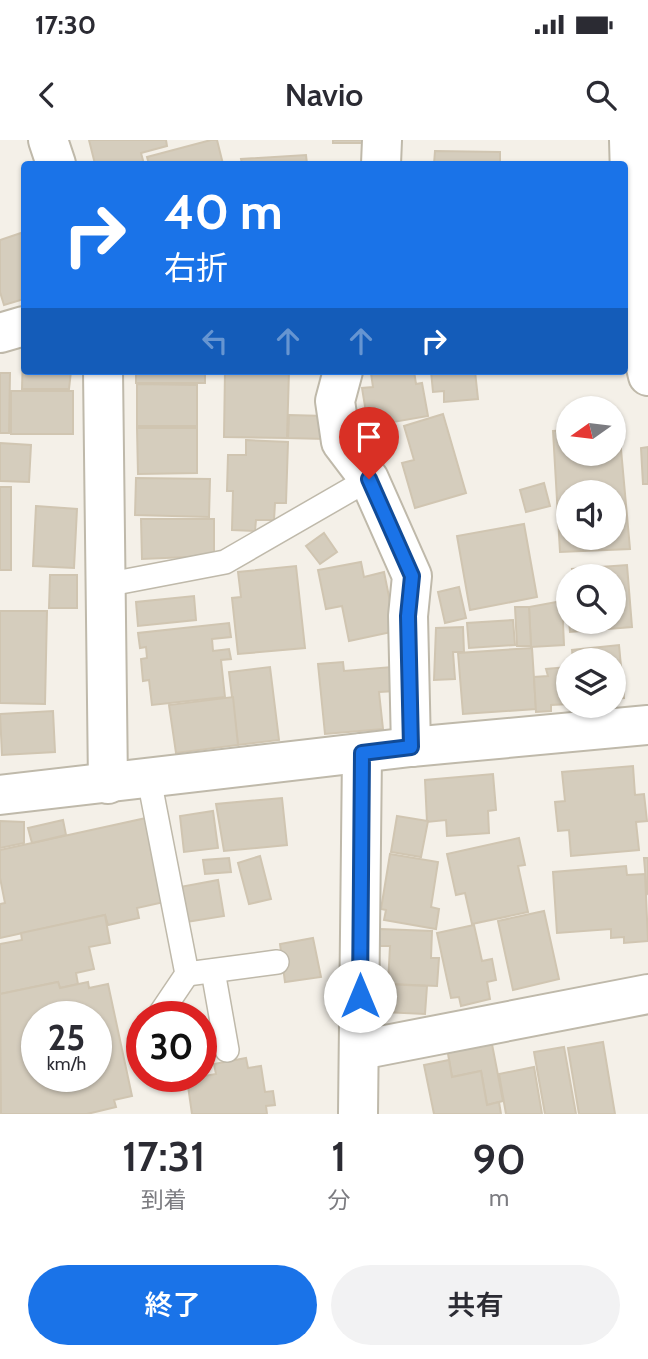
<!DOCTYPE html>
<html lang="ja">
<meta charset="utf-8">
<style>
:root{--surface:#fff;--page:#f2f2f3;--text:#2b2b33;--muted:#7c7c81;--accent:#1a73e8}
body{margin:0;font-family:Cabin,"Noto Sans JP",sans-serif;background:var(--page);color:var(--text);height:100vh;display:flex;flex-direction:column;font-size:26px;white-space:nowrap}
*{box-sizing:border-box;margin:0}
p{font-size:23px;color:var(--muted)}
.icon{flex:none;width:38px;height:38px;fill:none;stroke:currentColor;stroke-width:2;stroke-linecap:round;stroke-linejoin:round}
.map{position:relative;height:974px;overflow:hidden}
.sheet{display:flex;flex-direction:column;background:var(--surface);flex:1}
.sheet>*{flex:none}
.banner{position:absolute;left:21px;top:21px;width:607px;height:214px;border-radius:7px;box-shadow:0 2px 5px #0004;background:#1a73e8;color:#fff;overflow:hidden}
.needle{width:46px;rotate:256deg}
.tools{position:absolute;left:556px;top:256px;display:grid;gap:14px}
.tools a{display:grid;place-items:center;width:70px;height:70px;border-radius:50%;background:var(--surface);box-shadow:0 2px 5px #0004;font-size:35px}
.speed{position:absolute;left:21px;top:861px;display:flex;gap:14px;font-size:35px;font-weight:700;text-align:center}
.speed>*{display:grid;place-content:center;width:91px;height:91px;border-radius:50%;background:var(--surface);box-shadow:0 2px 5px #0004;line-height:1}
.speed small{font-size:18px;font-weight:400}
.speed .limit{border:10px solid #d22;background:#fff;color:#111}
.pin{position:absolute;display:grid;place-items:center;width:60px;height:60px;color:#fff;margin:-72px -30px;border-radius:50% 50% 50% 0;rotate:-45deg;box-shadow:0 0 7px #0007}
.pin .icon{rotate:45deg}
.me{position:absolute;width:77px;margin:-38px;rotate:0deg;stroke-linejoin:round;filter:drop-shadow(0 0 5px #0008)}
.turn{display:flex;align-items:center;gap:24px;height:147px;padding:0 28px;font-size:32px}
.turn .icon{width:91px;height:91px;stroke-width:2.5}
.turn b{display:block;font-size:49px;line-height:60px}
.lanes{display:flex;align-items:center;height:66px;padding:0 28px;background:#0003;justify-content:center;gap:35px;direction:ltr}
.lanes .off{opacity:.35}
.eta{display:flex;justify-content:space-evenly;align-items:center;height:119px;text-align:center}
.eta b{font-size:42px;font-weight:600;line-height:49px}
.cta{display:flex;gap:14px;margin-top:auto;padding:14px 28px}
.cta a{flex:1;height:80px;border-radius:42px;background:var(--accent);color:#fff;font-size:28px;font-weight:600;line-height:80px;text-align:center}
.cta a+a{background:var(--page);color:var(--text)}
.status{display:flex;justify-content:space-between;align-items:center;height:49px;padding:0 35px;background:var(--surface);direction:ltr}
.status svg{height:19px;fill:currentColor}
header{display:flex;justify-content:space-between;align-items:center;height:91px;padding:0 28px;background:var(--surface);font-size:32px;font-weight:600}
.map>svg:first-child{display:block}
.building{fill:#d5cdbd;stroke:#d0c5b1;stroke-width:2;fill-rule:evenodd}
.lines{fill:none;stroke-linecap:round;stroke-linejoin:round}
.service-casing{stroke:#bfb9aa;stroke-width:26}
.minor-casing{stroke:#bfb9aa;stroke-width:42}
.tertiary-casing{stroke:#bfb9aa;stroke-width:42}
.service{stroke:#fff;stroke-width:23}
.minor{stroke:#fff;stroke-width:38}
.tertiary{stroke:#fff;stroke-width:38}
.route-casing{stroke:#114b97;stroke-width:18}
.route{stroke:#1a73e8;stroke-width:12}
</style>
<div class="status"><b>17:30</b><svg viewBox="0 0 49 12"><path d="M0 12V9h3v3zM5 12V6h3v6zM10 12V3h3v9zM15 12V0h3v12zM26 1h20v11H26zM47 4h2v5h-2z"/></svg></div>
<header><svg class="icon" aria-label="back" viewBox="0 0 24 24"><path d="M15 5l-7 7 7 7"/></svg>Navio<svg class="icon" aria-label="search" viewBox="0 0 24 24"><circle cx="10" cy="10" r="6"/><path d="M15 15l6 6"/></svg></header>
<div class="map">
<svg width="648" height="974" viewBox="0 0 648 974">
<rect width="100%" height="100%" fill="#f4f0e8"/>
<g class="building">
<path d="M 89,0 L 166,0 L 167,6 L 141,13 L 144,24 L 95,24 Z"/>
<path d="M 211,0 L 217,0 L 223,24 L 149,24 L 147,17 Z"/>
<rect x="333" y="0" width="32" height="3"/>
<path d="M 435,11 L 500,12 L 500,24 L 434,24 Z"/>
<path d="M 306,15 L 307,24 L 242,24 L 241,19 Z"/>
<path d="M 24,92 L 24,159 L 4,165 L 0,152 L 0,100 Z"/>
<path d="M 23,211 L 24,231 L 71,231 L 69,249 L 22,249 Z"/>
<rect x="136" y="231" width="69" height="12"/>
<path d="M 225,231 L 289,231 L 287,298 L 224,297 Z"/>
<path d="M 383,231 L 414,231 L 416,244 L 422,243 L 428,276 L 387,283 L 387,288 L 369,291 L 362,248 L 373,247 L 371,233 Z"/>
<path d="M 431,231 L 475,231 L 478,259 L 444,262 L 444,251 L 433,252 Z"/>
<path d="M 0,233 L 10,233 L 9,293 L 0,293 Z"/>
<path d="M 137,244 L 197,245 L 197,286 L 137,286 Z"/>
<rect x="11" y="251" width="62" height="43"/>
<path d="M 443,274 L 466,353 L 415,368 L 402,323 L 414,320 L 404,286 Z"/>
<path d="M 289,275 L 325,276 L 325,299 L 288,298 Z"/>
<path d="M 619,287 L 630,409 L 560,412 L 553,291 L 569,290 L 569,313 L 614,313 L 614,288 ZM 569,352 L 614,352 L 614,397 L 569,397 Z"/>
<path d="M 137,288 L 197,288 L 197,333 L 138,334 Z"/>
<path d="M 246,300 L 288,302 L 286,363 L 275,363 L 274,380 L 256,380 L 255,391 L 232,390 L 233,351 L 227,351 L 228,315 L 246,315 Z"/>
<path d="M 0,303 L 31,305 L 29,342 L 0,341 Z"/>
<path d="M 648,307 L 648,344 L 643,344 L 641,308 Z"/>
<path d="M 136,338 L 210,339 L 209,377 L 135,375 Z"/>
<path d="M 544,343 L 550,366 L 526,372 L 520,350 Z"/>
<rect x="0" y="347" width="11" height="83"/>
<path d="M 36,366 L 77,369 L 74,428 L 33,426 Z"/>
<path d="M 141,379 L 214,379 L 214,413 L 189,417 L 142,419 Z"/>
<path d="M 524,384 L 537,457 L 470,470 L 457,396 Z"/>
<path d="M 324,393 L 337,412 L 320,424 L 306,406 Z"/>
<path d="M 361,422 L 364,437 L 384,432 L 396,491 L 349,501 L 342,466 L 326,469 L 318,430 Z"/>
<path d="M 627,425 L 632,487 L 570,492 L 569,481 L 614,481 L 614,436 L 573,436 L 572,429 Z"/>
<path d="M 296,426 L 305,508 L 238,514 L 232,458 L 241,457 L 238,432 Z"/>
<path d="M 50,435 L 77,435 L 77,468 L 49,468 Z"/>
<path d="M 459,447 L 466,478 L 445,483 L 438,452 Z"/>
<path d="M 194,456 L 196,480 L 138,486 L 136,462 Z"/>
<path d="M 562,461 L 564,505 L 531,507 L 529,467 Z"/>
<path d="M 515,467 L 529,467 L 531,506 L 517,506 Z"/>
<path d="M 0,471 L 47,471 L 45,564 L 0,563 Z"/>
<path d="M 513,480 L 515,505 L 469,508 L 467,483 Z"/>
<path d="M 229,483 L 231,497 L 212,499 L 213,511 L 229,509 L 231,519 L 221,520 L 225,557 L 152,565 L 149,540 L 143,541 L 141,519 L 147,518 L 146,507 L 140,508 L 138,493 Z"/>
<path d="M 463,487 L 464,512 L 453,512 L 455,539 L 434,540 L 436,488 Z"/>
<path d="M 619,505 L 624,558 L 614,559 L 614,520 L 573,520 L 572,510 Z"/>
<path d="M 532,508 L 536,569 L 463,574 L 458,513 Z"/>
<path d="M 343,522 L 344,531 L 392,527 L 395,551 L 379,552 L 383,589 L 325,594 L 318,524 Z"/>
<path d="M 270,527 L 279,600 L 238,605 L 229,532 Z"/>
<path d="M 568,527 L 569,564 L 551,565 L 551,571 L 536,572 L 534,537 L 548,536 L 546,529 Z"/>
<path d="M 233,557 L 238,605 L 176,613 L 169,565 Z"/>
<path d="M 53,571 L 55,612 L 2,615 L 0,574 Z"/>
<path d="M 633,626 L 635,655 L 644,654 L 647,681 L 636,682 L 639,710 L 571,716 L 569,690 L 558,691 L 555,662 L 565,661 L 562,632 Z"/>
<path d="M 493,634 L 496,670 L 488,671 L 489,693 L 447,696 L 446,680 L 427,682 L 425,640 Z"/>
<path d="M 282,658 L 287,705 L 224,711 L 216,664 Z"/>
<path d="M 213,671 L 218,708 L 184,712 L 180,676 Z"/>
<path d="M 397,676 L 428,681 L 421,717 L 391,712 Z"/>
<path d="M 146,678 L 164,762 L 137,768 L 139,778 L 108,785 L 105,775 L 0,798 L 0,764 L 5,763 L 0,738 L 0,710 Z"/>
<path d="M 63,680 L 66,695 L 32,703 L 28,688 Z"/>
<path d="M 0,681 L 24,682 L 24,703 L 0,708 Z"/>
<path d="M 519,698 L 525,725 L 518,726 L 528,772 L 472,784 L 465,753 L 456,755 L 447,714 Z"/>
<path d="M 390,714 L 438,722 L 431,767 L 439,769 L 436,789 L 384,780 L 386,770 L 381,769 Z"/>
<path d="M 260,716 L 271,759 L 249,764 L 238,723 Z"/>
<path d="M 229,718 L 231,732 L 205,734 L 203,720 Z"/>
<path d="M 644,718 L 648,718 L 648,753 L 647,754 Z"/>
<path d="M 626,726 L 627,735 L 645,734 L 648,801 L 624,803 L 624,797 L 611,798 L 611,789 L 557,793 L 553,732 Z"/>
<path d="M 218,740 L 224,776 L 186,782 L 180,747 Z"/>
<path d="M 544,771 L 559,839 L 513,850 L 498,781 Z"/>
<path d="M 105,775 L 110,803 L 89,807 L 94,829 L 76,833 L 78,844 L 60,848 L 58,842 L 0,854 L 0,804 L 22,800 L 21,793 Z"/>
<path d="M 474,785 L 482,821 L 492,819 L 496,840 L 487,842 L 490,859 L 461,866 L 459,857 L 451,858 L 437,793 Z"/>
<path d="M 380,789 L 432,791 L 431,818 L 439,818 L 437,846 L 388,844 L 390,806 L 380,806 Z"/>
<path d="M 313,798 L 321,837 L 285,842 L 280,804 Z"/>
<path d="M 58,842 L 60,848 L 88,842 L 89,848 L 108,844 L 132,956 L 114,960 L 116,967 L 87,974 L 1,974 L 0,854 ZM 37,877 L 96,877 L 96,936 L 37,936 Z"/>
<path d="M 385,844 L 427,846 L 425,874 L 383,872 Z"/>
<path d="M 491,899 L 503,961 L 487,965 L 481,931 L 452,937 L 447,908 Z"/>
<path d="M 603,902 L 615,974 L 579,974 L 568,908 Z"/>
<path d="M 564,907 L 576,974 L 545,974 L 534,912 Z"/>
<path d="M 246,918 L 248,928 L 261,926 L 265,952 L 273,951 L 275,965 L 266,966 L 267,974 L 192,974 L 187,939 L 216,934 L 214,924 Z"/>
<path d="M 449,920 L 452,937 L 481,931 L 487,965 L 499,962 L 501,974 L 434,974 L 424,925 Z"/>
<path d="M 534,927 L 542,974 L 506,974 L 499,934 Z"/>
</g>
<g class="lines">
<g class="service-casing">
<g id="service">
<path d="M 105,445 L 225,422 L 369,339"/>
<path d="M 149,639 L 187,834 L 158,877"/>
<path d="M 213,831 L 227,910"/>
<path d="M 187,834 L 277,822"/>
</g>
</g>
<g class="minor-casing">
<g id="minor">
<path d="M 48,0 L 56,24"/>
<path d="M 629,0 L 634,176 L 648,236"/>
<path d="M 381,24 L 382,0"/>
<path d="M 0,193 L 24,186"/>
<path d="M 103,231 L 108,644"/>
<path d="M 343,231 L 335,261 L 341,302 L 369,339 L 412,436 L 408,476 L 411,607"/>
<path d="M 360,910 L 648,854"/>
<path d="M 358,974 L 362,613"/>
</g>
</g>
<g class="tertiary-casing">
<path id="tertiary" d="M 0,655 L 411,607 L 648,585"/>
</g>
<use href="#service" class="service"/>
<use href="#minor" class="minor"/>
<use href="#tertiary" class="tertiary"/>
</g>
<g class="lines">
<g class="route-casing">
<path id="route" d="M 360,856 L 362,613 L 411,607 L 408,476 L 412,436 L 369,339"/>
</g>
<use href="#route" class="route"/>
</g>
</svg>
<div class="tools">
<a><svg class="needle" viewBox="-14 -14 28 28"><path d="M0-13l5 13h-10z" fill="#e53935"/><path d="M0 13l5-13h-10z" fill="#7c7c81"/></svg></a>
<a><svg class="icon" aria-label="sound" viewBox="0 0 24 24"><path d="M4 9h4l5-4v14l-5-4H4zM17 9q2 3 0 6"/></svg></a>
<a><svg class="icon" aria-label="search" viewBox="0 0 24 24"><circle cx="10" cy="10" r="6"/><path d="M15 15l6 6"/></svg></a>
<a><svg class="icon" aria-label="layers" viewBox="0 0 24 24"><path d="M12 4l9 5-9 5-9-5zM3 14l9 5 9-5"/></svg></a>
</div>
<div class="speed"><div>25<small>km/h</small></div><div class="limit">30</div></div>
<div class="pin" style="left:369px;top:339px;background:#d93025"><svg class="icon" aria-label="arrive" viewBox="0 0 24 24"><path d="M6 21V4h12l-3 4 3 4H6"/></svg></div>
<svg class="me" style="left:360px;top:856px" viewBox="-20 -20 40 40"><circle r="19" fill="#fff"/><path d="M0-13L10 11 0 6-10 11z" fill="#1a73e8"/></svg>
<div class="banner">
<div class="turn"><svg class="icon" aria-label="right" viewBox="0 0 24 24"><path d="M7 20v-9h11M14 6l5 5-5 5"/></svg><div><b>40 m</b>右折</div></div>
<div class="lanes"><svg class="icon off" aria-label="left" viewBox="0 0 24 24"><path d="M17 20v-9H6M10 6l-5 5 5 5"/></svg><svg class="icon off" aria-label="ahead" viewBox="0 0 24 24"><path d="M12 20V5M6 11l6-6 6 6"/></svg><svg class="icon off" aria-label="ahead" viewBox="0 0 24 24"><path d="M12 20V5M6 11l6-6 6 6"/></svg><svg class="icon" aria-label="right" viewBox="0 0 24 24"><path d="M7 20v-9h11M14 6l5 5-5 5"/></svg></div>
</div>
</div>
<section class="sheet">
<div class="eta">
<div><b>17:31</b><p>到着</p></div>
<div><b>1</b><p>分</p></div>
<div><b>90</b><p>m</p></div>
</div>
<div class="cta"><a>終了</a><a>共有</a></div>
</section>
